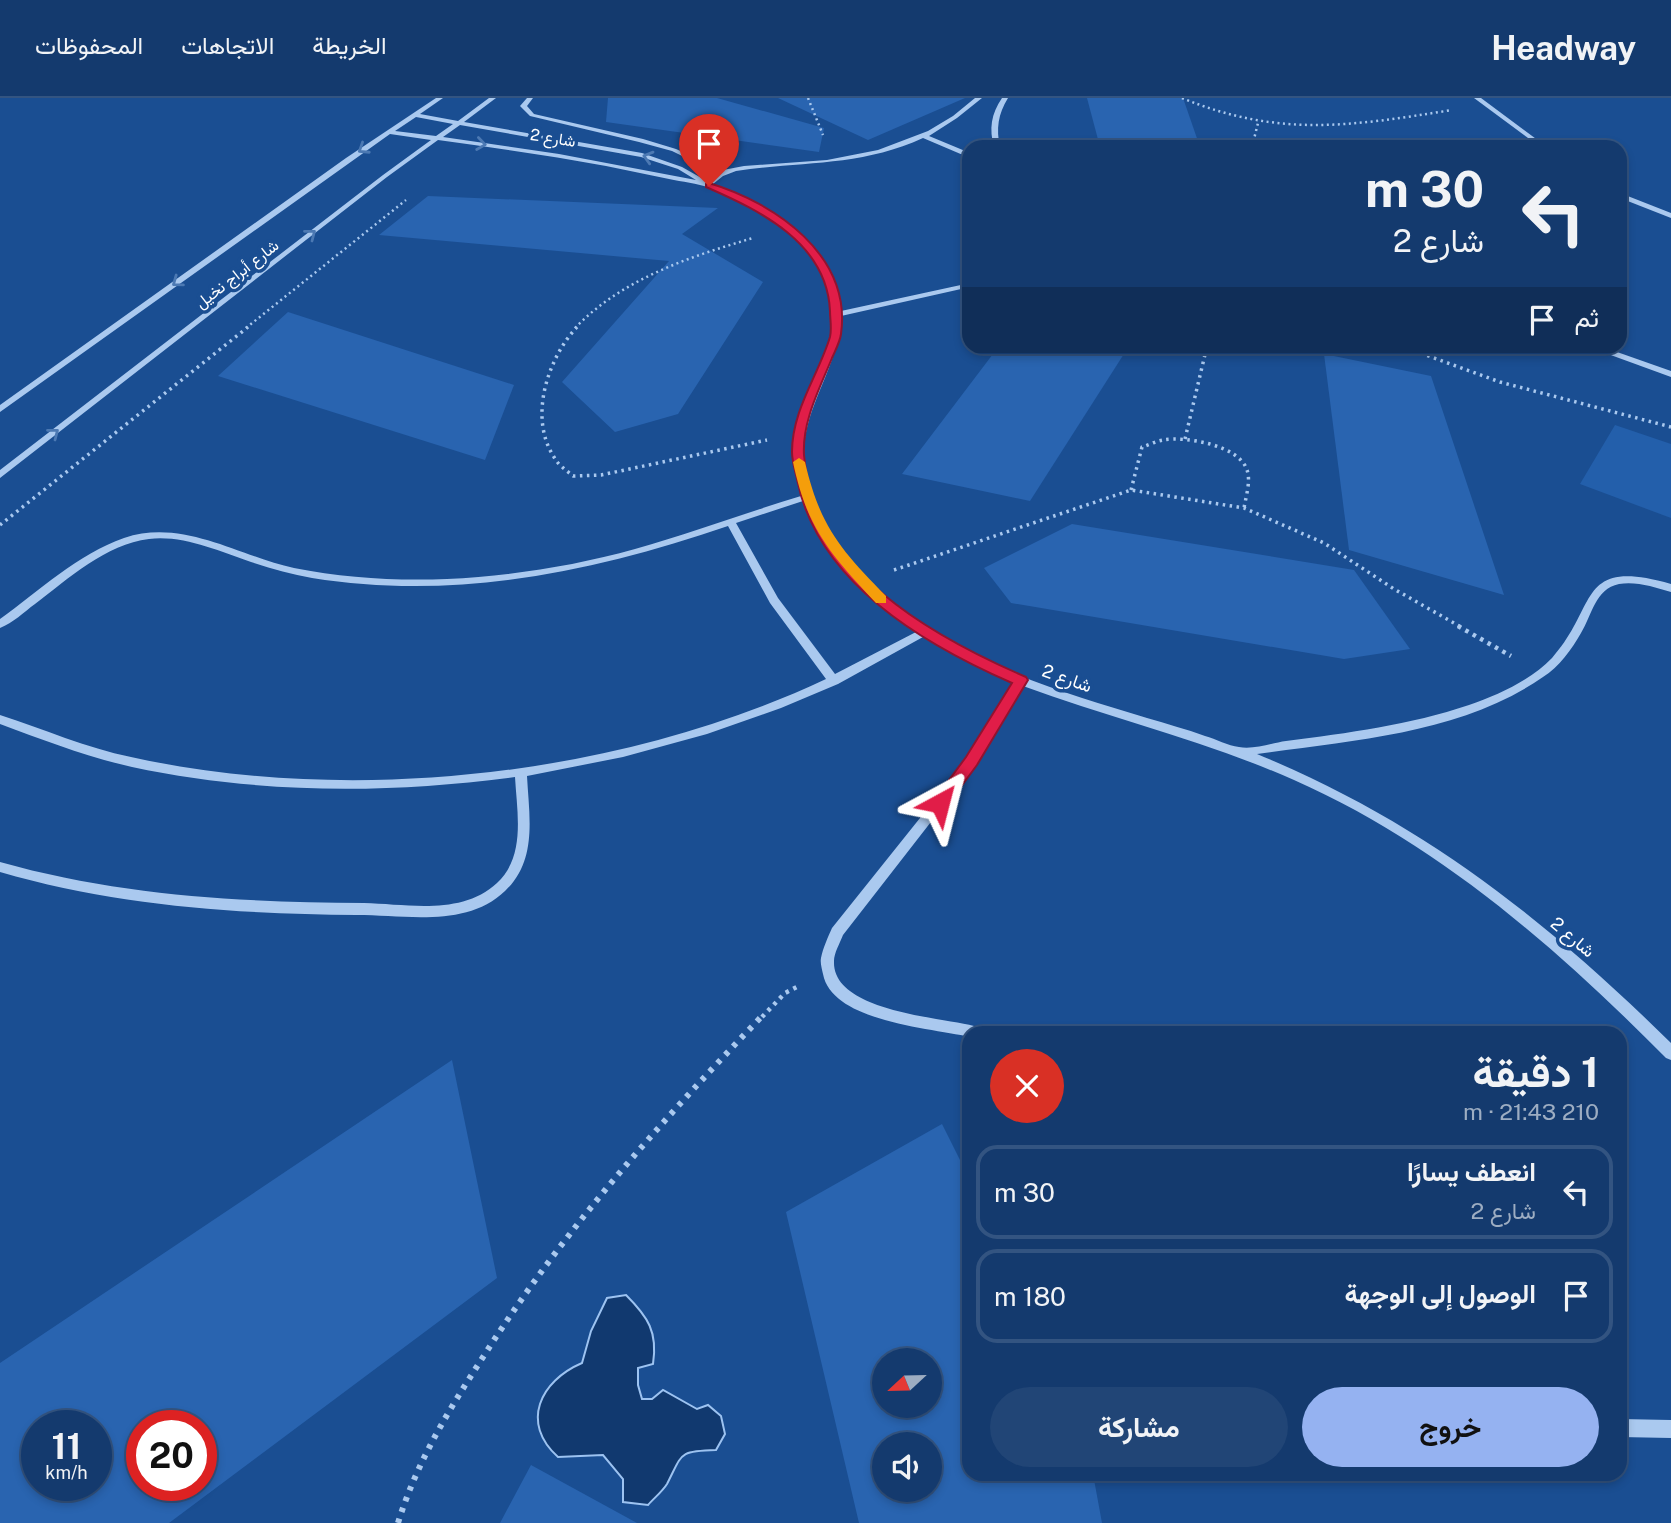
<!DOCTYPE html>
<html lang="ar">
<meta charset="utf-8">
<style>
:root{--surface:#143a6e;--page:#214576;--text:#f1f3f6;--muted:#9dadc2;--line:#335481;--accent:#95b2f1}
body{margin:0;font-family:"Public Sans",Vazirmatn,sans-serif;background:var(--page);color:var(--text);direction:rtl;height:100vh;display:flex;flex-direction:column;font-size:26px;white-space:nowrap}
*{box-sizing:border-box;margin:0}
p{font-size:23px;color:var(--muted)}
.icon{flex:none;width:38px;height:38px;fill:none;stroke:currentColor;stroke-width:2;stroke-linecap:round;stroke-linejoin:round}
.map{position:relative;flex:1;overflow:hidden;direction:ltr}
.panel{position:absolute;left:962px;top:928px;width:665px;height:455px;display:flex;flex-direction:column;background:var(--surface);border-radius:21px;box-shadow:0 4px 10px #0003,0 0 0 2px var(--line);direction:rtl}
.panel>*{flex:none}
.top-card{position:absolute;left:962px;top:42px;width:665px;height:214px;border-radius:21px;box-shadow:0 4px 10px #0003,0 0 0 2px var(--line);direction:rtl;background:#143a6e;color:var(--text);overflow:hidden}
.needle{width:46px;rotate:248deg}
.controls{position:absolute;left:872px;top:1250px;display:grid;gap:14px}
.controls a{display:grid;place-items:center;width:70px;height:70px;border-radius:50%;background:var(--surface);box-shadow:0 4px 10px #0003,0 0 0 2px var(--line);font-size:35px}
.speed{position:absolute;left:21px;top:1312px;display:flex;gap:14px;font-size:35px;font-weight:700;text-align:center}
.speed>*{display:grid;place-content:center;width:91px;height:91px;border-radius:50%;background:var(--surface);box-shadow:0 4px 10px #0003,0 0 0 2px var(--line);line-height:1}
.speed small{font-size:18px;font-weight:400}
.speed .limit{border:10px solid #d22;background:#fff;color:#111}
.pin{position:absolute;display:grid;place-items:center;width:60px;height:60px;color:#fff;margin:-72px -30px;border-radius:50% 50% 50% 0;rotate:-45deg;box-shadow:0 0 7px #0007}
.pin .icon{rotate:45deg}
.me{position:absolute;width:77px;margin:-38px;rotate:38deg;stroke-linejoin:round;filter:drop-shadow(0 0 5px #0008)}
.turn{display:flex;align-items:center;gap:24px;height:147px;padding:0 28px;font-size:32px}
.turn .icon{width:91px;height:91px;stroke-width:2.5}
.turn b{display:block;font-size:49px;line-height:60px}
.then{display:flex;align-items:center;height:66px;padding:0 28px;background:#0003;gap:14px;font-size:26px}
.round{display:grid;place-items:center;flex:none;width:74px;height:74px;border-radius:37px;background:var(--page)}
.headline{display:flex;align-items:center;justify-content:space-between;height:119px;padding:0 28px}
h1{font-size:42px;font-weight:700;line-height:52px}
.action{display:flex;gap:14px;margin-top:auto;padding:14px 28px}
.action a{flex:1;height:80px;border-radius:42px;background:var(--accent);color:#111;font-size:28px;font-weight:700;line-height:80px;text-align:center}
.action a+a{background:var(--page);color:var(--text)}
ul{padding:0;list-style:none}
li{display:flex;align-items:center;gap:21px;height:94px;margin:0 14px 10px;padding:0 14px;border:4px solid var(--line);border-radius:21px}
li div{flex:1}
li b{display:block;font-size:26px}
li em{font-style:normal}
header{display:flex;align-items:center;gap:42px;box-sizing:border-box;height:98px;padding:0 35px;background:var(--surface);border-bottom:2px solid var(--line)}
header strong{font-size:33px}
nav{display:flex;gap:38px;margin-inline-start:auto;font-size:24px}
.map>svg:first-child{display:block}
.green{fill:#235fab}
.water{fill:#11396f;stroke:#9dc3f1;stroke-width:2}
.building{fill:#2964b0;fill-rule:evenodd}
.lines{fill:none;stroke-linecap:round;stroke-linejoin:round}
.path-far3{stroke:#aac9ef;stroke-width:2.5;stroke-dasharray:2 3.5;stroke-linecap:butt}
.path-far2{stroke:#aac9ef;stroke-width:3.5;stroke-dasharray:2.5 4.5;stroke-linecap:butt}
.path-far1{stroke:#aac9ef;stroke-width:4.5;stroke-dasharray:3.5 5;stroke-linecap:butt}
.path{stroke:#aac9ef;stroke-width:6;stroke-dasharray:4.5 7;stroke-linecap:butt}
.minor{fill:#aac9ef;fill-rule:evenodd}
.oneway{stroke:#4c79b3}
.route{fill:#e11d48;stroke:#92132f;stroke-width:2}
.slow{fill:#f59e0b}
.labels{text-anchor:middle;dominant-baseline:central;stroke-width:7;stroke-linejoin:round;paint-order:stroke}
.far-street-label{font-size:16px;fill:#fff;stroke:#1a4e92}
.street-label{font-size:18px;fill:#fff;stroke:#1a4e92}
</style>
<header>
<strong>Headway</strong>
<nav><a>الخريطة</a><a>الاتجاهات</a><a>المحفوظات</a></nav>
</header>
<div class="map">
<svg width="1671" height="1425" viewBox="0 0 1671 1425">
<rect width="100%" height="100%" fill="#1a4e92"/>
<path class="green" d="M 1615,327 L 1671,346 L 1671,420 L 1580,386 Z"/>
<path class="water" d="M 626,1197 C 648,1219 658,1234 653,1266 L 638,1270 L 638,1287 L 642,1301 L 652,1301 L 663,1292 L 697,1311 L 708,1307 L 721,1318 L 725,1336 L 716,1352 C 678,1353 683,1355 667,1386 C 662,1394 654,1400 648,1407 L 623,1404 L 623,1381 L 603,1357 L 558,1359 C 520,1325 540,1283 582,1265 L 591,1233 L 607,1200 Z"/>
<g class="building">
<path d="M 608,0 L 717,0 L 824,30 L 819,54 L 606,24 Z"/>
<path d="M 778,0 L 965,0 L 868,42 Z"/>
<path d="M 1087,0 L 1183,0 L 1200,49 L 1100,49 Z"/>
<path d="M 428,98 L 718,110 L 682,136 L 763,184 L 678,316 L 615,334 L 562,284 L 669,163 L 379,137 Z"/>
<path d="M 288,214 L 514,287 L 485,362 L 218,278 Z"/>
<path d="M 999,248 L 1129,248 L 1030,403 L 902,376 Z"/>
<path d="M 1324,256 L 1431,278 L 1504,497 L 1349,452 Z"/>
<path d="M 1072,426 L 1354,472 L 1410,551 L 1344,561 L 1011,505 L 984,470 Z"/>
<path d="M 452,962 L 497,1180 L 169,1425 L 0,1425 L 0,1265 ZM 37,1328 L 96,1328 L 96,1388 L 37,1388 ZM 142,1328 L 201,1328 L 201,1388 L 142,1388 Z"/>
<path d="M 942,1026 L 970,1082 L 970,1376 L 1093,1376 L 1102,1425 L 859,1425 L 786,1114 ZM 884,1262 L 929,1262 L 929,1307 L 884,1307 ZM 884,1346 L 929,1346 L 929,1391 L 884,1391 Z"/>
<path d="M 531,1367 L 637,1425 L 500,1425 Z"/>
</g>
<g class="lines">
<g class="path-far3">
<path d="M 808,0 L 823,37"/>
<path d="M 1182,0 C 1279,40 1351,28 1452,12"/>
<path d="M 1252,49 L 1258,25"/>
<path d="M 246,230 L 406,102"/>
<path d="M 575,230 C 622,181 689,159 753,140"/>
</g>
<g class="path-far2">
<path d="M 577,229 C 548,260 528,319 554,359 C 558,367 566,372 573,378 L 601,377 L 767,342"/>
<path d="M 1401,248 L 1500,284 L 1671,329"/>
<path d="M 1415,254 L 1423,248"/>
<path d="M 1185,341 L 1207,248"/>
<path d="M 1131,392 L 1142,349 C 1149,347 1156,343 1163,342 C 1185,338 1239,347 1247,372 C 1251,383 1246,398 1244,410"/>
<path d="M 0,427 L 248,229"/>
<path d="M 894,472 L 1131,392 L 1244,410 L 1324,445 L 1394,491 L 1461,529"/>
</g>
<g class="path-far1">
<path d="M 1458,528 L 1511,558"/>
<path d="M 762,919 L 785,895 L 799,888"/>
</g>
<path class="path" d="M 398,1425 C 417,1363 450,1310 485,1256 C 566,1129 659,1026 763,917"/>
<g class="minor">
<path d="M 436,0 L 443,0 L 420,16 L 458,23 L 489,0 L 496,0 L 464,24 L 642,55 L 682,69 L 705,82 L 707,85 L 717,75 L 672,53 L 639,44 L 530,18 L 520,8 L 527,0 L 533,0 L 527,8 L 534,16 L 643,41 L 676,51 L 723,72 L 744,68 L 827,62 L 878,52 L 928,33 L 953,18 L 975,0 L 982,0 L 957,20 L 929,38 L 970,55 L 970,60 L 923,40 C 860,69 802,63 736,73 L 723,78 L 713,86 C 772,107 833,146 841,213 L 970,185 L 970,189 L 841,218 C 839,276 793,318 806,379 C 813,412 831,442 853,468 C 928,555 1042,588 1147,620 C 1167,626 1186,631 1205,638 C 1216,641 1228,648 1239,649 C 1253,652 1272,645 1286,643 C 1348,635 1410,627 1469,607 C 1498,597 1531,582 1552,560 C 1599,508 1576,459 1671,486 L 1671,494 C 1654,489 1636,483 1619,486 C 1595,491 1592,517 1581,535 C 1572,551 1559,569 1543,579 C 1461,636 1353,642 1257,656 C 1422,724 1545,821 1671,945 L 1671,962 L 1666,960 C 1557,850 1437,745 1294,682 C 1206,643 1113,621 1023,588 L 976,666 L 843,837 C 840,845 834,855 834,863 C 832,913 939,919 974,928 L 979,929 L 981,934 L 970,934 L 970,939 C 931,930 832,924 823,876 C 822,871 820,865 821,860 C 823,850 828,839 832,830 L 968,660 L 1014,584 L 966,563 L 923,539 L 838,586 L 781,610 L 707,636 L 623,659 L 527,678 C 529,718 538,762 505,793 C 467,830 405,817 357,817 C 236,816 117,808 0,774 L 0,764 C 121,798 239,804 364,805 C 407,806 462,818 497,785 C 526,758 517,715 515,679 C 387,696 259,696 132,669 C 87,659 43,642 0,626 L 0,617 C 44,631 86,650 131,659 C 353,708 620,678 826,581 L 770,505 L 728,428 C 593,474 455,503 312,480 C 291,476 271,471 251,464 C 218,453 184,437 149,441 C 106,446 68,481 35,506 C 24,514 13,525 0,530 L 0,521 C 39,493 78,456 124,440 C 183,420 238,458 294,470 C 344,480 396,483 447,481 C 510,478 574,468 635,451 C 692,435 745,415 801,398 C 796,379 792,360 794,340 C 800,299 830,267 833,225 C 836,156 770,109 710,90 C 697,85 682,84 669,81 C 648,77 627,72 606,68 C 551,58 495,50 438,42 L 387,79 L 0,380 L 0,372 L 383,77 L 431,42 L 390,36 L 0,314 L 0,307 L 346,60 ZM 416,19 L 453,26 L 436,38 L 395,33 ZM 460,27 L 641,59 L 678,71 L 696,82 L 559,56 L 443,39 ZM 803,403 C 827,459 867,499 916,534 L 835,576 L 778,500 L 736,425 Z"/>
<path d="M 1002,0 L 1008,0 C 998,16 996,31 1000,49 L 994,49 C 989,31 991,16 1002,0 Z"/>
<path d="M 1474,0 L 1481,0 L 1547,49 L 1540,49 Z"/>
<path d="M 1620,95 L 1671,115 L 1671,120 L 1620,100 Z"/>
<path d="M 1586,248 L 1600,248 L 1671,273 L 1671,279 Z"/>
<path d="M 1620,1321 L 1671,1322 L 1671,1340 L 1620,1339 Z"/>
</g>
</g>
<defs><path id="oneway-chevron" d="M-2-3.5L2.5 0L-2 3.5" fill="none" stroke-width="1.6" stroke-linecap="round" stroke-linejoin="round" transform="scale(1.75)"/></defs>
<g class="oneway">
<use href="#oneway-chevron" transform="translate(481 46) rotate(8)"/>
<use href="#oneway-chevron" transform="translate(363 51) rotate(147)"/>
<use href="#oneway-chevron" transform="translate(648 59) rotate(-164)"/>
<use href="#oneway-chevron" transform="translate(311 136) rotate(-38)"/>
<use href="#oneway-chevron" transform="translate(177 184) rotate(144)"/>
<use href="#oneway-chevron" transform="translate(54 335) rotate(-38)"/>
</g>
<path class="route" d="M 709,85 C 775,105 852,157 841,236 C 840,244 835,253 832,260 C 820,290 802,323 804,357 C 813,472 931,538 1026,579 L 1028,582 L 977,667 L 946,709 L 934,709 L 932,705 L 966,659 L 1012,585 C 923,546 817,484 797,381 C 795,372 792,363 792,354 C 792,312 818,278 830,239 C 832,231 830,221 830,213 C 827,145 761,113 706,89 L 706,86 Z"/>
<path class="slow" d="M 799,360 L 805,364 C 820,429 841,452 886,498 L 886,505 L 876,505 C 831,457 807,431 793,364 Z"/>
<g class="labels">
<g class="far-street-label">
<text transform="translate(553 40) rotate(9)">شارع 2</text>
<text transform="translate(237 176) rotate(-38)">شارع أبراج نخيل</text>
</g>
<g class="street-label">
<text transform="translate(1067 580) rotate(19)">شارع 2</text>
<text transform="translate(1573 839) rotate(40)">شارع 2</text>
</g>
</g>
</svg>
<div class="controls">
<a><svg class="needle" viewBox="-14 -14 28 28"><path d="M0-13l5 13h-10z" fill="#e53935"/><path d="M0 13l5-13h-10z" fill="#9dadc2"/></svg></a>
<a><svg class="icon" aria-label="sound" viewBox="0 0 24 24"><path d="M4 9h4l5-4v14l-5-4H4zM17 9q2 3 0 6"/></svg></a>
</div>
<div class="speed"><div>11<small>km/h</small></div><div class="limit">20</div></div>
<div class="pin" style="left:709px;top:88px;background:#d93025"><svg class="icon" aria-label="arrive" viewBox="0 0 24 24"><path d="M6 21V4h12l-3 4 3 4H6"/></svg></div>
<svg class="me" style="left:940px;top:705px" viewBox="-20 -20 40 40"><path d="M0-17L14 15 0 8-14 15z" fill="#e11d48" stroke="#fff" stroke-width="4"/></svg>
<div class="top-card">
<div class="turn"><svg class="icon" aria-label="left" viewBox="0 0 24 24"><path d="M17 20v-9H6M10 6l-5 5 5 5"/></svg><div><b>30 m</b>شارع 2</div></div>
<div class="then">ثم<svg class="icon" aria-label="arrive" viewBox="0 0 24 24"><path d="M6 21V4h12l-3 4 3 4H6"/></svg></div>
</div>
<section class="panel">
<div class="headline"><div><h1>1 دقيقة</h1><p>210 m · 21:43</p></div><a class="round" style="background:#d93025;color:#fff"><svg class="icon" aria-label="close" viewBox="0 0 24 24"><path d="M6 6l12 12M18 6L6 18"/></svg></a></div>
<ul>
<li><svg class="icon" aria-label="left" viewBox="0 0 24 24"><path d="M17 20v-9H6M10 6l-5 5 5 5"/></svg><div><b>انعطف يسارًا</b><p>شارع 2</p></div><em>30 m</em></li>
<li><svg class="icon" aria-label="arrive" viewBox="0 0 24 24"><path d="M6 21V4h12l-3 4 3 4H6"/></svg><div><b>الوصول إلى الوجهة</b></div><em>180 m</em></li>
</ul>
<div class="action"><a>خروج</a><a>مشاركة</a></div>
</section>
</div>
